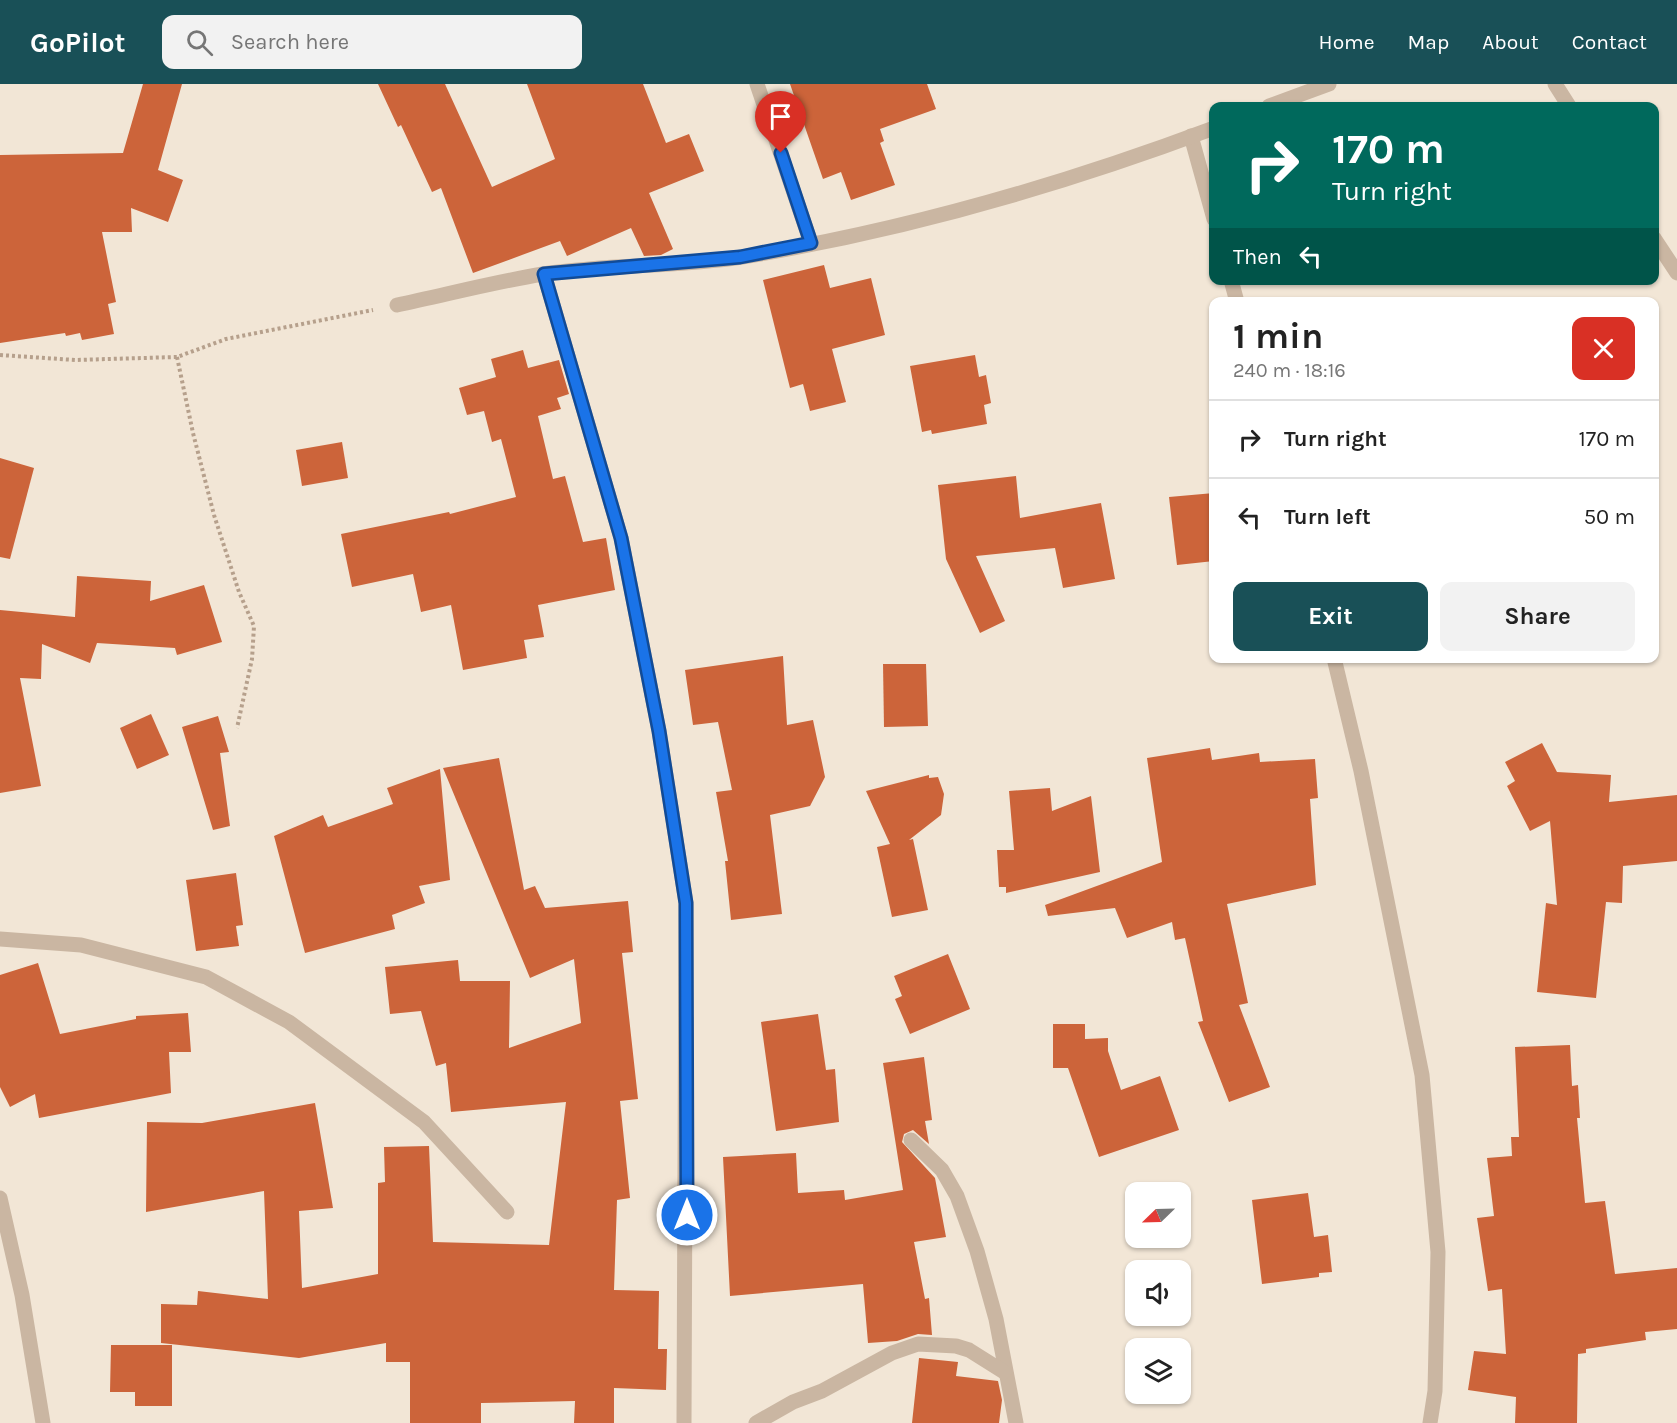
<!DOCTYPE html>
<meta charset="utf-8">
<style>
:root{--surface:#fff;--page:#f2f2f2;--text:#222;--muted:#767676;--line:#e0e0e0;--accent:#195057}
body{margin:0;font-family:Karla,sans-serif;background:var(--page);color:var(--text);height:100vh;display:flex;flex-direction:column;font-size:22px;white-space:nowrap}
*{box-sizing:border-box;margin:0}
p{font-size:20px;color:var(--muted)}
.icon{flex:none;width:33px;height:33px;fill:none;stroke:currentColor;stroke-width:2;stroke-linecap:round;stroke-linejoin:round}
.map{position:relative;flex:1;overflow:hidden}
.panel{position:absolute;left:1209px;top:213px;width:450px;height:366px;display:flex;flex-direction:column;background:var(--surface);border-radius:12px;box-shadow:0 2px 4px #0004}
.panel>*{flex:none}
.banner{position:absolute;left:1209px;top:18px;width:450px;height:183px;border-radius:12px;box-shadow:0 2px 4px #0004;background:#00695c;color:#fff;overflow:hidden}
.needle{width:39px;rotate:247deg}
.controls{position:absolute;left:1125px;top:1098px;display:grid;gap:12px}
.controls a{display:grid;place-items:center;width:66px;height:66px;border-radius:12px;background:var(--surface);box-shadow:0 2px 4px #0004;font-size:30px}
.pin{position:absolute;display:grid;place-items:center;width:51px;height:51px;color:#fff;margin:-62px -26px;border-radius:50% 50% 50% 0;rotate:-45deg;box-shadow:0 0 6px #0007}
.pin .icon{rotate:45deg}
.me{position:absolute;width:66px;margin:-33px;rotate:0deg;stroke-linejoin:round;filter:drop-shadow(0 0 4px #0008)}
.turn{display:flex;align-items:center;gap:21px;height:126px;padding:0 24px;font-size:27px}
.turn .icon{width:78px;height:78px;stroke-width:2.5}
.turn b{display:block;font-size:42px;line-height:51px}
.then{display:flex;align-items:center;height:57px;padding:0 24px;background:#0003;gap:12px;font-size:22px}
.round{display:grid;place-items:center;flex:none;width:63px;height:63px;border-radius:12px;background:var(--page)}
.overview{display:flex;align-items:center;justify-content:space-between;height:102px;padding:0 24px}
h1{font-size:36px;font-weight:700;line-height:45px}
.cta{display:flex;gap:12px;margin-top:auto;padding:12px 24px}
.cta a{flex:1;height:69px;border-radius:12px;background:var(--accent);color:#fff;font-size:24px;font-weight:700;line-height:69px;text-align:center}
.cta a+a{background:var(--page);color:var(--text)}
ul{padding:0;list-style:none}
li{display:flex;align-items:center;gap:18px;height:78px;padding:0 24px;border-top:2px solid var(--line)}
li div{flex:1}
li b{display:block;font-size:22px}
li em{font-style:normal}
header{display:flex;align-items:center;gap:36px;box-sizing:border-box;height:84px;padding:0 30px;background:var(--accent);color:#fff}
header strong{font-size:28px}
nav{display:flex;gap:33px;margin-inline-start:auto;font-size:21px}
.search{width:420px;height:54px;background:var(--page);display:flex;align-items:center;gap:15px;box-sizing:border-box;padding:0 21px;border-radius:12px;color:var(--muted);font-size:22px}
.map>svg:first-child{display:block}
.building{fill:#cc643a}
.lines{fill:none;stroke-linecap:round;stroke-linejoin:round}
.path{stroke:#b6a08c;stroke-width:4;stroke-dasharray:3 3;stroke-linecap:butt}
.minor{stroke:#cab6a2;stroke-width:15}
.route-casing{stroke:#114b97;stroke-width:15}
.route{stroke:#1a73e8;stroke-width:10}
</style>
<header>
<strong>GoPilot</strong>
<div class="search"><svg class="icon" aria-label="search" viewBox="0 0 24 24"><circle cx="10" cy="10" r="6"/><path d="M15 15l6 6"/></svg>Search here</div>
<nav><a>Home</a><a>Map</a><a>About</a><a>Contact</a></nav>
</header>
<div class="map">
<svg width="1677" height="1339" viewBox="0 0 1677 1339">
<rect width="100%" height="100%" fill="#f2e6d6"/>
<g class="building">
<path d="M 143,0 L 182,0 L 158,86 L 183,96 L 168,138 L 131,124 L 132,148 L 102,148 L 116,218 L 108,220 L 114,250 L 82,256 L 80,249 L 66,252 L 65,249 L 0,259 L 0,71 L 123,69 Z"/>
<path d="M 378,0 L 445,0 L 492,103 L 555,75 L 527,0 L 643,0 L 666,59 L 689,50 L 704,87 L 649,109 L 673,165 L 661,171 L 644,172 L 631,144 L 567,172 L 560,157 L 473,189 L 441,104 L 432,108 L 401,41 L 398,43 Z"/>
<path d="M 790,0 L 927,0 L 936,25 L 880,45 L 884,57 L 880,59 L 895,101 L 851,116 L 841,88 L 823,95 Z"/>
<path d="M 824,181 L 830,204 L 871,194 L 885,251 L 832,265 L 846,318 L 810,327 L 803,300 L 790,304 L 763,196 Z"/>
<path d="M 523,266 L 528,284 L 559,276 L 569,310 L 557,314 L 561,325 L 538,332 L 553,395 L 565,392 L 583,458 L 606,454 L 615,506 L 538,521 L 544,553 L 524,556 L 527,574 L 463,586 L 451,521 L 421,528 L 413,490 L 352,503 L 341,450 L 449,428 L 450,430 L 516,413 L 501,355 L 492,358 L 484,327 L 467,331 L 459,304 L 496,293 L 491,275 Z"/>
<path d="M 975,271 L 979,293 L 986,291 L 991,319 L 984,321 L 987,340 L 932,350 L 931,346 L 922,348 L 910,282 Z"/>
<path d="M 342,358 L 348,394 L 302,402 L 296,366 Z"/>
<path d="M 0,374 L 34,384 L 10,475 L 0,473 Z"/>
<path d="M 1016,392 L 1020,434 L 1101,419 L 1115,495 L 1063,504 L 1055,464 L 976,472 L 1005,537 L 980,549 L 946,475 L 938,401 Z"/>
<path d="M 1214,409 L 1214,477 L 1177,481 L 1169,413 Z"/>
<path d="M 77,492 L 151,497 L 150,517 L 204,501 L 222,558 L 177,571 L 175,564 L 97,559 L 90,579 L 42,560 L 41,595 L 20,594 L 41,702 L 0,709 L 0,526 L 75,533 Z"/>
<path d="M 783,572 L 787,641 L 813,636 L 825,693 L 810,722 L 770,731 L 782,830 L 731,836 L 725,777 L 728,777 L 716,708 L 732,706 L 718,638 L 693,641 L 685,586 Z"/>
<path d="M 883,580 L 926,580 L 928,642 L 884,643 Z"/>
<path d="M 151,630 L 169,671 L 137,685 L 120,644 Z"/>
<path d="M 218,632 L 229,668 L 220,669 L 230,742 L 213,746 L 182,643 Z"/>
<path d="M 1542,659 L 1557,688 L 1611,691 L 1609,718 L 1677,711 L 1677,777 L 1623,782 L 1622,819 L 1606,818 L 1596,914 L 1537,908 L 1546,819 L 1557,821 L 1550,737 L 1530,747 L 1507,702 L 1515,697 L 1505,678 Z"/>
<path d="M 1210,664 L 1212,676 L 1259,669 L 1260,678 L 1315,675 L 1318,714 L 1310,715 L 1316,801 L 1227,820 L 1248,919 L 1239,921 L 1270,1003 L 1229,1018 L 1198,938 L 1203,937 L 1185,854 L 1175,856 L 1172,838 L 1127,854 L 1115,824 L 1048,832 L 1045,821 L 1162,778 L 1147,674 Z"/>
<path d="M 499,674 L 524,806 L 535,802 L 545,824 L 628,817 L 633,868 L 622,869 L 638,1015 L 620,1017 L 630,1114 L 617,1116 L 614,1206 L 659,1207 L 658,1265 L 667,1265 L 666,1306 L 614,1304 L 614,1339 L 574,1339 L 575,1317 L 481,1319 L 481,1339 L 410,1339 L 410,1278 L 386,1278 L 386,1259 L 299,1274 L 161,1259 L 161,1220 L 197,1221 L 198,1207 L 268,1215 L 264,1107 L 146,1128 L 147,1038 L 202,1039 L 315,1019 L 333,1124 L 299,1127 L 302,1204 L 378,1190 L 378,1099 L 385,1098 L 384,1063 L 429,1062 L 433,1158 L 549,1161 L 566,1018 L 451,1028 L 446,979 L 436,982 L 421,927 L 390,930 L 385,883 L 458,876 L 460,897 L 510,897 L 509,964 L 581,939 L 574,875 L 530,894 L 443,684 Z"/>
<path d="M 440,685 L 450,796 L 419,802 L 425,819 L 392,831 L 395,845 L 305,869 L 274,752 L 323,731 L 328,743 L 393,720 L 387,704 Z"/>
<path d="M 929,691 L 929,694 L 938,693 L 944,710 L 941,731 L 909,756 L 913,755 L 928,826 L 892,833 L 877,763 L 890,760 L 866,707 Z"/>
<path d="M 1050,704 L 1052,727 L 1091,712 L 1100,788 L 1006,809 L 1006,803 L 999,803 L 997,766 L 1014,766 L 1009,707 Z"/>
<path d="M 236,789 L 243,841 L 236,842 L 239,862 L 196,867 L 186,796 Z"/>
<path d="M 948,870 L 970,925 L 910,950 L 895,915 L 902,912 L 894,892 Z"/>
<path d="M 38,879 L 60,950 L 136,935 L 136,932 L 188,929 L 191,968 L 169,968 L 171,1009 L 39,1034 L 35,1010 L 10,1023 L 0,1003 L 0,891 Z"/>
<path d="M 818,930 L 826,986 L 835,985 L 839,1038 L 776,1047 L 761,938 Z"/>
<path d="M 1053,940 L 1085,940 L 1085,955 L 1108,954 L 1108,967 L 1121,1006 L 1160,992 L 1179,1046 L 1099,1073 L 1068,984 L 1053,984 Z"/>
<path d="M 1570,961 L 1572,1002 L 1578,1001 L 1580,1034 L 1577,1034 L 1585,1119 L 1605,1117 L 1615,1190 L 1677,1184 L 1677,1245 L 1645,1248 L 1646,1256 L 1586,1265 L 1586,1269 L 1578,1270 L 1577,1339 L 1515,1339 L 1516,1313 L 1468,1306 L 1474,1267 L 1506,1270 L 1502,1205 L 1488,1207 L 1477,1134 L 1494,1132 L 1487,1074 L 1512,1072 L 1511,1053 L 1519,1053 L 1515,963 Z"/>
<path d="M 924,973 L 932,1036 L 925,1037 L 929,1060 L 913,1046 L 904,1050 L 902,1058 L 935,1094 L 946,1153 L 914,1158 L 925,1215 L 929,1214 L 932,1251 L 918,1250 L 897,1257 L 868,1259 L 863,1200 L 730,1212 L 723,1073 L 796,1069 L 798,1109 L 844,1106 L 845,1116 L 903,1106 L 883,979 Z"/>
<path d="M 1308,1109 L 1314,1153 L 1328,1151 L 1332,1188 L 1319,1189 L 1319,1193 L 1262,1200 L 1252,1116 Z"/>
<path d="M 111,1261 L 172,1261 L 172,1322 L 135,1322 L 135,1308 L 110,1308 Z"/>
<path d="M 919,1274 L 958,1278 L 956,1292 L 998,1297 L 1002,1316 L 999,1339 L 912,1339 Z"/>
</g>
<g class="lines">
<g class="path">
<path d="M 0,271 L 75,276 L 177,273 L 226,255 L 373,226"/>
<path d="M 177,273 L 193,349 L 214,431 L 239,508 L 254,542 L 252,575 L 237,644"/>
</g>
<g class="minor">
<path d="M 757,0 L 811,159"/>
<path d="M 1555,0 L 1569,22"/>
<path d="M 1269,22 L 1329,0"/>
<path d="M 1191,52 L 1214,135"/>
<path d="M 1654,154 L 1677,189"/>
<path d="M 544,190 L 621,454 L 659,647 L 686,819 L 684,1339"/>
<path d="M 1231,196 L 1237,218"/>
<path d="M 397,221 C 445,211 494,198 543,190 C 609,180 676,183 742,173 C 902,147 1062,101 1214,44"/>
<path d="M 1334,574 L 1361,687 L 1422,991 L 1438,1168 L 1435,1307 L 1430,1339"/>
<path d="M 0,855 L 81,861 L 206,893 L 289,938 L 424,1038 L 507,1128"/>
<path d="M 911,1056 L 942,1086 L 957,1112 L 977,1167 L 996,1235 L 1016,1339"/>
<path d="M 0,1114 L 22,1211 L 43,1339"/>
<path d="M 756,1339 L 793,1318 L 822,1307 L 892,1269 L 918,1260 L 956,1262 L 969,1266 L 1004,1288"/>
</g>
</g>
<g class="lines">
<g class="route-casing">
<path id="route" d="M 687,1131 L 686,819 L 659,647 L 621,454 L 544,190 L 740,173 L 811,159 L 781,69"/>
</g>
<use href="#route" class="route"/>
</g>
</svg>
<div class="controls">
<a><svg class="needle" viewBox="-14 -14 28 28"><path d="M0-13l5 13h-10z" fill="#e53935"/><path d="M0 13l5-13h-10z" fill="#767676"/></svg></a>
<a><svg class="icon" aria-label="sound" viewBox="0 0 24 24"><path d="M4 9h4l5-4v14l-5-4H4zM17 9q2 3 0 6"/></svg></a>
<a><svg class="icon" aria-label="layers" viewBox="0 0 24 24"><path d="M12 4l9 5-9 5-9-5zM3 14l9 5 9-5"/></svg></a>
</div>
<div class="pin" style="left:781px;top:69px;background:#d93025"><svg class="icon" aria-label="arrive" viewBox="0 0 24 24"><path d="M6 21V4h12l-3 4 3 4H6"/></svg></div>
<svg class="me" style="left:687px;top:1131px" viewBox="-20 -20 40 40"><circle r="17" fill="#1a73e8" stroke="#fff" stroke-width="3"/><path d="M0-11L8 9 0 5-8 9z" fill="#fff"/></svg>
<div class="banner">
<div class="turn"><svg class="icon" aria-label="right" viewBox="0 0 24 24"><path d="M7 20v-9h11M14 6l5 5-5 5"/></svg><div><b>170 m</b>Turn right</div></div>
<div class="then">Then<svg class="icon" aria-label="left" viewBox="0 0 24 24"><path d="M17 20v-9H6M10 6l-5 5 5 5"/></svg></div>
</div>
<section class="panel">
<div class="overview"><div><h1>1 min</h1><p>240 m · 18:16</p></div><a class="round" style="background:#d93025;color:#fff"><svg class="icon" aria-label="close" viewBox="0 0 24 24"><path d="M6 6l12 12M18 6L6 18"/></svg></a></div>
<ul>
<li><svg class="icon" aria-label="right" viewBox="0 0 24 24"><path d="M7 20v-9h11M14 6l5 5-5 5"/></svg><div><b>Turn right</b></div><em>170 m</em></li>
<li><svg class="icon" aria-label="left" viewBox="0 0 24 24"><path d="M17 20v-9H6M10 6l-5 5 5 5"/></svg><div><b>Turn left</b></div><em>50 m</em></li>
</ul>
<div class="cta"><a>Exit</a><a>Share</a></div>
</section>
</div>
